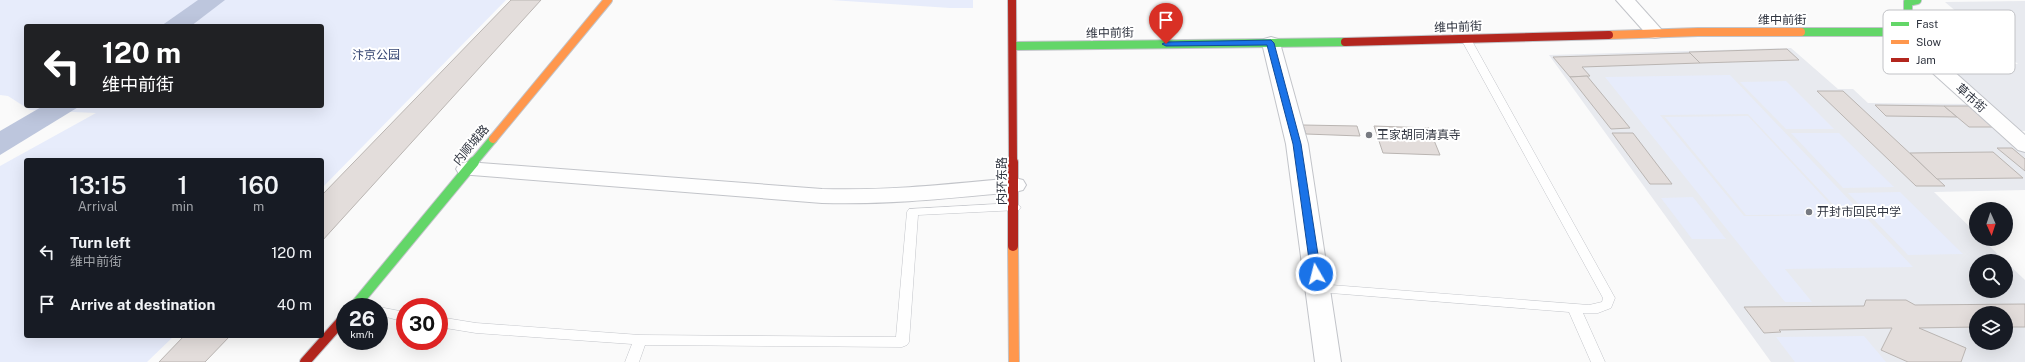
<!DOCTYPE html>
<meta charset="utf-8">
<style>
:root{--surface:#171b24;--page:#20242c;--text:#f1f3f6;--muted:#9ea1a6}
body{margin:0;font-family:"Public Sans","Noto Sans SC",sans-serif;background:var(--page);color:var(--text);height:100vh;display:flex;flex-direction:column;font-size:15px;white-space:nowrap}
*{box-sizing:border-box;margin:0}
p{font-size:13px;color:var(--muted)}
.icon{flex:none;width:22px;height:22px;fill:none;stroke:currentColor;stroke-width:2;stroke-linecap:round;stroke-linejoin:round}
.map{position:relative;flex:1;overflow:hidden}
.details{position:absolute;left:24px;top:158px;width:300px;height:180px;display:flex;flex-direction:column;background:var(--surface);border-radius:4px;box-shadow:0 4px 16px #0002}
.details>*{flex:none}
.top-card{position:absolute;left:24px;top:24px;width:300px;height:84px;border-radius:4px;box-shadow:0 4px 16px #0002;background:#202124;color:#fff;overflow:hidden}
.needle{width:26px;rotate:177deg}
.buttons{position:absolute;left:1969px;top:202px;display:grid;gap:8px}
.buttons a{display:grid;place-items:center;width:44px;height:44px;border-radius:50%;background:var(--surface);box-shadow:0 4px 16px #0002;font-size:20px}
.speed{position:absolute;left:336px;top:298px;display:flex;gap:8px;font-size:20px;font-weight:700;text-align:center}
.speed>*{display:grid;place-content:center;width:52px;height:52px;border-radius:50%;background:var(--surface);box-shadow:0 4px 16px #0002;line-height:1}
.speed small{font-size:10px;font-weight:400}
.speed .limit{border:6px solid #d22;background:#fff;color:#111}
.pin{position:absolute;display:grid;place-items:center;width:34px;height:34px;color:#fff;margin:-41px -17px;border-radius:50% 50% 50% 0;rotate:-45deg;box-shadow:0 0 4px #0007}
.pin .icon{rotate:45deg}
.me{position:absolute;width:44px;margin:-22px;rotate:352deg;stroke-linejoin:round;filter:drop-shadow(0 0 3px #0008)}
.turn{display:flex;align-items:center;gap:14px;height:84px;padding:0 12px;font-size:18px}
.turn .icon{width:52px;height:52px;stroke-width:2.5}
.turn b{display:block;font-size:28px;line-height:34px}
.eta{display:flex;justify-content:space-evenly;align-items:center;height:68px;text-align:center}
.eta b{font-size:24px;font-weight:600;line-height:28px}
ul{padding:0;list-style:none}
li{display:flex;align-items:center;gap:12px;height:52px;padding:0 12px}
li div{flex:1}
li b{display:block;font-size:15px}
li em{font-style:normal}
.map>svg:first-child{display:block}
.built{fill:#e8eaef;fill-rule:evenodd}
.green{fill:#e7ecfb;fill-rule:evenodd}
.water{fill:#bdc6dd}
.building{fill:#e3dddb;stroke:#bab5b2}
.lines{fill:none;stroke-linecap:round;stroke-linejoin:round}
.lane-casing{stroke:#c2c4c9;stroke-width:1}
.street-casing{stroke:#c2c4c9;stroke-width:2}
.fast-far1-casing{stroke:#c2c4c9;stroke-width:10}
.fast-casing{stroke:#c2c4c9;stroke-width:12}
.slow-far1-casing{stroke:#c2c4c9;stroke-width:10}
.slow-casing{stroke:#c2c4c9;stroke-width:12}
.jam-far1-casing{stroke:#c2c4c9;stroke-width:10}
.jam-casing{stroke:#c2c4c9;stroke-width:12}
.lane{fill:#fefefe;fill-rule:evenodd}
.street{fill:#fefefe;fill-rule:evenodd}
.fast-far1{stroke:#63d668;stroke-width:8}
.fast{stroke:#63d668;stroke-width:10}
.slow-far1{stroke:#ff974d;stroke-width:8}
.slow{stroke:#ff974d;stroke-width:10}
.jam-far1{stroke:#b3261e;stroke-width:8}
.jam{stroke:#b3261e;stroke-width:10}
.route{fill:#1a73e8;stroke:#114b97}
.poi-dot{fill:#777a81;stroke:#fff;stroke-width:1.5}
.labels{text-anchor:middle;dominant-baseline:central;stroke-width:4;stroke-linejoin:round;paint-order:stroke}
.street-label{font-size:12px;fill:#303540;stroke:#fff}
.park-label{font-size:12px;fill:#354572;stroke:#fff}
.poi-label{font-size:12px;fill:#303540;stroke:#fff;text-anchor:start}
.key{fill:#fff;stroke:#c1c2c6;stroke-width:1}
.key-label{font-size:11px;fill:#303540}
</style>
<div class="map">
<svg width="2025" height="362" viewBox="0 0 2025 362">
<rect width="100%" height="100%" fill="#fafafa"/>
<g class="built">
<path d="M 2025,1 L 2025,131 L 2019,131 L 1979,97 L 1946,62 L 2018,64 L 1945,2 Z"/>
<path d="M 1791,48 L 1838,89 L 1853,89 L 1868,103 L 1971,104 L 2025,152 L 2025,190 L 1934,192 L 1976,233 L 1976,239 L 1982,239 L 2005,261 L 1976,261 L 1976,291 L 2006,291 L 2006,262 L 2025,280 L 2025,362 L 1728,362 L 1771,362 L 1549,55 ZM 1976,313 L 2006,313 L 2006,343 L 1976,343 Z"/>
</g>
<g class="green">
<path d="M 0,0 L 506,0 L 322,188 L 322,160 L 26,160 L 26,336 L 174,336 L 147,362 L 0,362 L 0,166 L 96,113 L 30,110 L 8,96 L 0,95 ZM 26,26 L 322,26 L 322,106 L 26,106 Z"/>
<path d="M 831,0 L 973,0 L 973,8 L 950,8 Z"/>
<path d="M 1730,75 L 1913,267 L 1785,269 L 1812,302 L 1785,302 L 1605,77 ZM 1748,114 L 1843,215 L 1744,216 L 1660,115 Z"/>
<path d="M 1786,81 L 1834,129 L 1786,129 L 1740,82 Z"/>
<path d="M 1748,116 L 1839,214 L 1746,215 L 1665,117 Z"/>
<path d="M 1791,133 L 1839,133 L 1894,187 L 1843,188 Z"/>
<path d="M 1900,192 L 1963,254 L 1908,255 L 1848,193 Z"/>
<path d="M 1693,197 L 1726,239 L 1692,239 L 1661,198 Z"/>
<path d="M 1864,336 L 1886,362 L 1795,362 L 1776,337 Z"/>
</g>
<g class="water">
<path d="M 198,0 L 225,0 L 191,26 L 161,26 Z"/>
<path d="M 43,106 L 80,106 L 0,155 L 0,131 Z"/>
</g>
<g class="building">
<path d="M 511,0 L 541,0 L 322,241 L 322,195 Z"/>
<path d="M 1787,49 L 1799,60 L 1700,63 L 1689,52 Z"/>
<path d="M 1690,53 L 1700,63 L 1582,67 L 1590,76 L 1570,77 L 1553,57 Z"/>
<path d="M 1587,76 L 1630,128 L 1611,129 L 1570,77 Z"/>
<path d="M 1817,91 L 1843,91 L 1945,186 L 1916,186 Z"/>
<path d="M 1875,105 L 1944,106 L 1957,117 L 1886,116 Z"/>
<path d="M 1944,106 L 1969,106 L 1994,127 L 1969,127 Z"/>
<path d="M 1303,125 L 1357,126 L 1360,136 L 1306,134 Z"/>
<path d="M 1374,126 L 1429,128 L 1440,155 L 1383,153 Z"/>
<path d="M 1612,133 L 1633,133 L 1672,184 L 1650,184 Z"/>
<path d="M 1997,148 L 2012,148 L 2025,159 L 2025,171 Z"/>
<path d="M 1993,152 L 2023,178 L 1937,179 L 1910,153 Z"/>
<path d="M 1866,300 L 1906,300 L 1915,305 L 2025,304 L 2025,327 L 2006,327 L 2006,313 L 1976,313 L 1976,327 L 1919,328 L 1966,348 L 1961,362 L 1908,362 L 1881,350 L 1892,328 L 1779,330 L 1781,332 L 1764,333 L 1744,307 L 1864,306 Z"/>
<path d="M 184,336 L 230,336 L 205,362 L 159,362 Z"/>
</g>
<g class="lines">
<g class="lane-casing">
<g id="lane">
<path d="M 1466,36 L 1471,39 L 1615,298 L 1611,308 L 1598,313 L 1583,313 L 1605,362 L 1591,362 L 1569,312 L 1318,292 L 1314,291 L 1312,288 L 1314,285 L 1318,284 L 1589,305 L 1602,302 L 1603,298 L 1461,39 Z"/>
<path d="M 1015,203 L 1021,207 L 1019,210 L 918,215 L 909,342 L 907,345 L 902,347 L 645,345 L 639,362 L 625,362 L 632,344 L 476,333 L 439,327 L 439,317 L 476,323 L 640,335 L 896,337 L 907,212 L 909,209 Z"/>
<path d="M 377,307 L 379,307 L 405,312 L 405,322 L 379,315 L 379,307 Z"/>
</g>
</g>
<g class="street-casing">
<g id="street">
<path d="M 1616,0 L 1635,0 L 1661,29 L 1664,33 L 1661,37 L 1655,38 L 1649,37 Z"/>
<path d="M 1904,24 L 1910,25 L 1941,60 L 2025,135 L 2025,152 L 2018,150 L 1927,68 L 1895,29 L 1898,25 Z"/>
<path d="M 1271,37 L 1278,39 L 1280,43 L 1308,144 L 1341,362 L 1315,362 L 1286,144 L 1262,43 L 1264,39 Z"/>
<path d="M 467,162 L 822,189 C 887,191 951,184 1015,178 L 1023,180 L 1026,185 L 1023,190 L 1015,192 C 951,198 887,205 822,203 L 459,174 L 456,169 L 459,164 Z"/>
</g>
</g>
<g class="fast-far1-casing">
<g id="fast-far1">
<path d="M 1801,32 L 1890,32 L 1908,27 L 1908,2 L 1917,0"/>
<path d="M 1013,46 L 1345,42"/>
<path d="M 473,163 L 493,139"/>
</g>
</g>
<g class="fast-casing">
<path id="fast" d="M 354,307 L 474,162"/>
</g>
<g class="slow-far1-casing">
<g id="slow-far1">
<path d="M 1609,35 L 1698,32 L 1801,32"/>
<path d="M 493,139 L 608,0"/>
</g>
</g>
<g class="slow-casing">
<path id="slow" d="M 1013,246 L 1014,362"/>
</g>
<g class="jam-far1-casing">
<g id="jam-far1">
<path d="M 1012,0 L 1013,163"/>
<path d="M 1345,42 L 1609,35"/>
</g>
</g>
<g class="jam-casing">
<g id="jam">
<path d="M 1013,162 L 1013,246"/>
<path d="M 305,362 L 345,317"/>
</g>
</g>
<use href="#lane" class="lane"/>
<use href="#street" class="street"/>
<use href="#fast-far1" class="fast-far1"/>
<use href="#fast" class="fast"/>
<use href="#slow-far1" class="slow-far1"/>
<use href="#slow" class="slow"/>
<use href="#jam-far1" class="jam-far1"/>
<use href="#jam" class="jam"/>
</g>
<path class="route" d="M 1271,40 L 1274,43 L 1301,144 L 1321,274 L 1316,277 L 1311,274 L 1293,144 L 1267,45 L 1166,46 L 1162,44 L 1166,42 Z"/>
<g class="poi-dot">
<circle cx="1369" cy="135" r="4"/>
<circle cx="1809" cy="212" r="4"/>
</g>
<g class="labels">
<g class="street-label">
<text x="1782" y="20">维中前街</text>
<text transform="translate(1458 27) rotate(-2)">维中前街</text>
<text transform="translate(1110 33) rotate(-1)">维中前街</text>
<text transform="translate(1971 98) rotate(42)">草市街</text>
<text transform="translate(471 145) rotate(-50)">内顺城路</text>
<text transform="translate(1002 181) rotate(-90)">内环东路</text>
</g>
<g class="park-label">
<text x="376" y="55">汴京公园</text>
</g>
<g class="poi-label">
<text x="1377" y="135">王家胡同清真寺</text>
<text x="1817" y="212">开封市回民中学</text>
</g>
</g>
<rect x="1883" y="10" width="132" height="64" rx="6" class="key"/>
<rect x="1891" y="22" width="18" height="4" fill="#63d668"/>
<rect x="1891" y="40" width="18" height="4" fill="#ff974d"/>
<rect x="1891" y="58" width="18" height="4" fill="#b3261e"/>
<g class="key-label">
<text x="1916" y="28">Fast</text>
<text x="1916" y="46">Slow</text>
<text x="1916" y="64">Jam</text>
</g>
</svg>
<div class="buttons">
<a><svg class="needle" viewBox="-14 -14 28 28"><path d="M0-13l5 13h-10z" fill="#e53935"/><path d="M0 13l5-13h-10z" fill="#9ea1a6"/></svg></a>
<a><svg class="icon" aria-label="search" viewBox="0 0 24 24"><circle cx="10" cy="10" r="6"/><path d="M15 15l6 6"/></svg></a>
<a><svg class="icon" aria-label="layers" viewBox="0 0 24 24"><path d="M12 4l9 5-9 5-9-5zM3 14l9 5 9-5"/></svg></a>
</div>
<div class="speed"><div>26<small>km/h</small></div><div class="limit">30</div></div>
<div class="pin" style="left:1166px;top:44px;background:#d93025"><svg class="icon" aria-label="arrive" viewBox="0 0 24 24"><path d="M6 21V4h12l-3 4 3 4H6"/></svg></div>
<svg class="me" style="left:1316px;top:274px" viewBox="-20 -20 40 40"><circle r="17" fill="#1a73e8" stroke="#fff" stroke-width="3"/><path d="M0-11L8 9 0 5-8 9z" fill="#fff"/></svg>
<div class="top-card">
<div class="turn"><svg class="icon" aria-label="left" viewBox="0 0 24 24"><path d="M17 20v-9H6M10 6l-5 5 5 5"/></svg><div><b>120 m</b>维中前街</div></div>
</div>
<section class="details">
<div class="eta">
<div><b>13:15</b><p>Arrival</p></div>
<div><b>1</b><p>min</p></div>
<div><b>160</b><p>m</p></div>
</div>
<ul>
<li><svg class="icon" aria-label="left" viewBox="0 0 24 24"><path d="M17 20v-9H6M10 6l-5 5 5 5"/></svg><div><b>Turn left</b><p>维中前街</p></div><em>120 m</em></li>
<li><svg class="icon" aria-label="arrive" viewBox="0 0 24 24"><path d="M6 21V4h12l-3 4 3 4H6"/></svg><div><b>Arrive at destination</b></div><em>40 m</em></li>
</ul>
</section>
</div>
